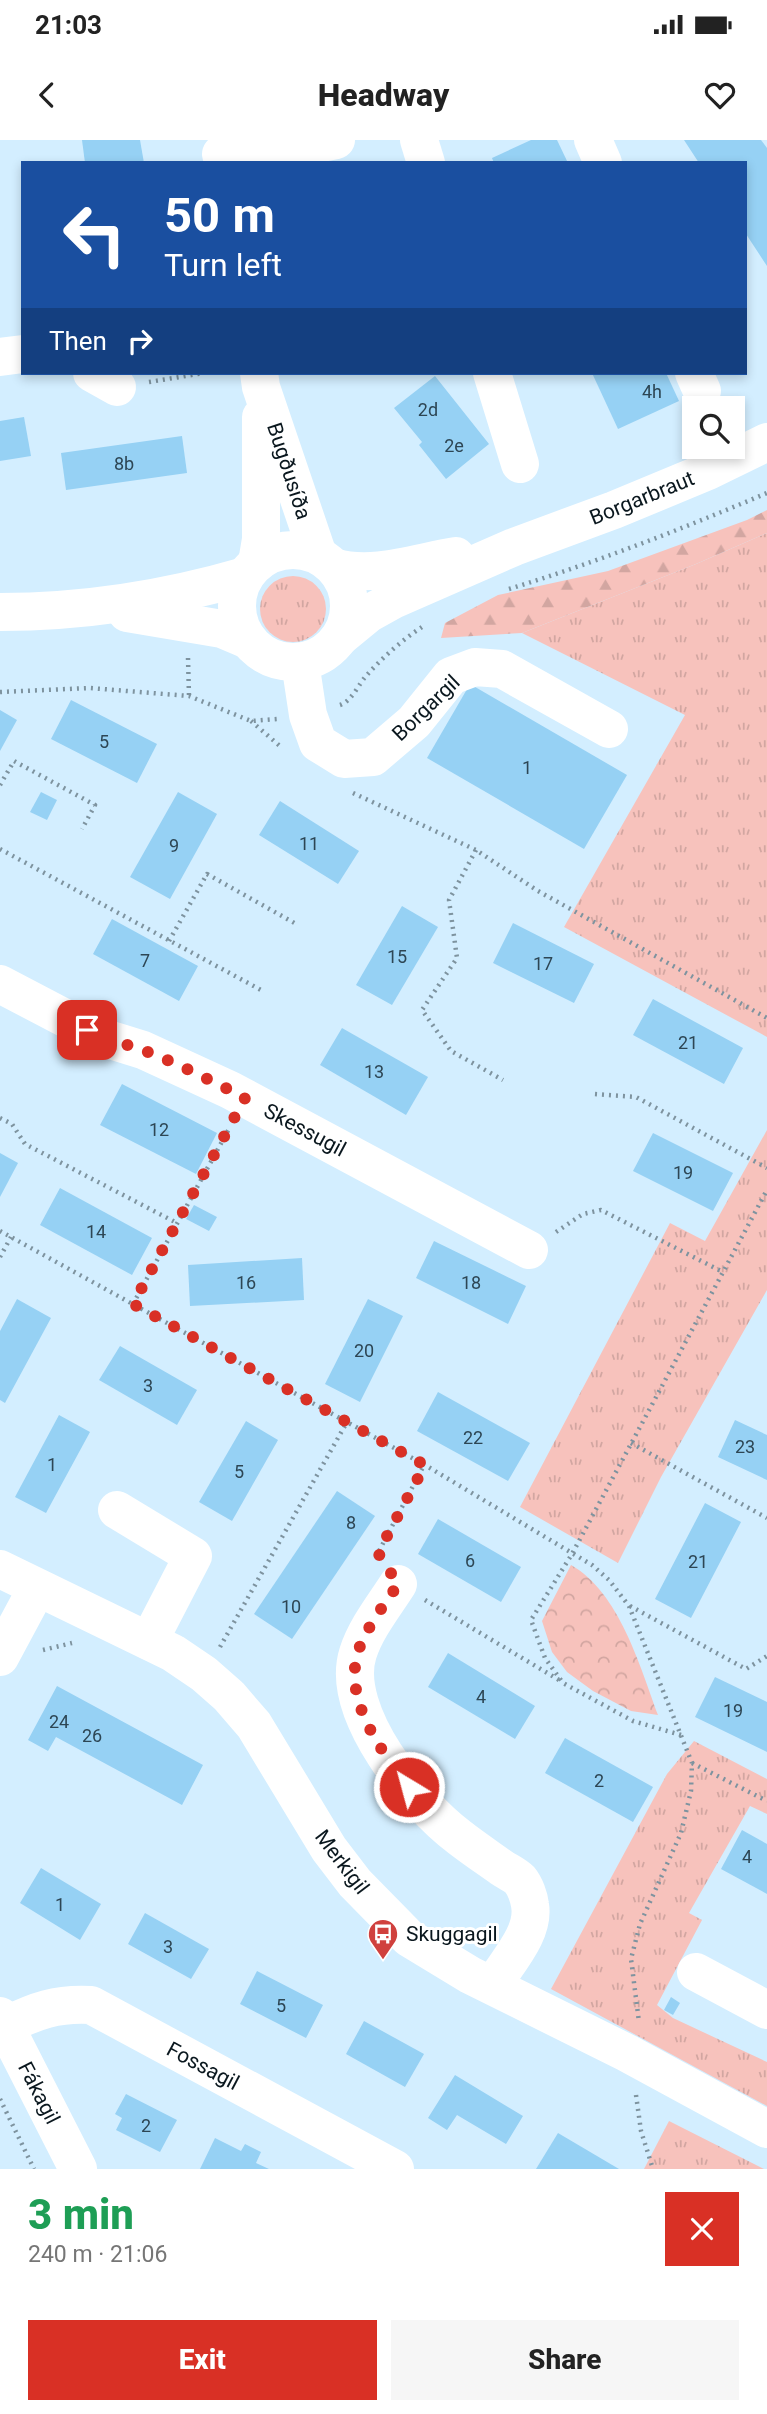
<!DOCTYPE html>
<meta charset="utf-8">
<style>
:root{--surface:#fff;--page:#f6f6f6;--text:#222;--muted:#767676;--accent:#d93025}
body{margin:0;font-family:Roboto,sans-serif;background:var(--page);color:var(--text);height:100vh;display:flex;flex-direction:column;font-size:26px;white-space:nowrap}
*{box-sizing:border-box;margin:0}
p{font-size:23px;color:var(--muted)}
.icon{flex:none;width:38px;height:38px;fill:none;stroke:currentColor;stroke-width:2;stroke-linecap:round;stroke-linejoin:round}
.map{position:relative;height:2029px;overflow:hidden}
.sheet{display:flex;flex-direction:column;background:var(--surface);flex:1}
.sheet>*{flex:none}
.top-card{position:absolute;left:21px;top:21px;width:726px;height:214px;border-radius:0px;box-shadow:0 4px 10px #0003;background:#1a4fa0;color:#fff;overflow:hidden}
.fabs{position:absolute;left:682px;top:256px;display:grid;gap:14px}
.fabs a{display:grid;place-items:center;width:63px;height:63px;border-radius:0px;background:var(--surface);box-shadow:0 4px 10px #0003;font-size:35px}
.pin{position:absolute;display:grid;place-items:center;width:60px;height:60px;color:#fff;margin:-30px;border-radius:14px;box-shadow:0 4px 10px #0006}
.me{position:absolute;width:77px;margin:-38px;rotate:323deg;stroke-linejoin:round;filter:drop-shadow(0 0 5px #0008)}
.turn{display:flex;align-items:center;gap:24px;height:147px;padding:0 28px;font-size:32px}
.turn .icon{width:91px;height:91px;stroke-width:2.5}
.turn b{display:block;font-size:49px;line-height:60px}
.then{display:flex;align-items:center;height:66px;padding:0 28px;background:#0003;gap:14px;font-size:26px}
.round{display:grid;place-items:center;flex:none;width:74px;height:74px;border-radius:0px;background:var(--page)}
.summary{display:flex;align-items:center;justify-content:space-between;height:119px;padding:0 28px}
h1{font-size:42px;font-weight:800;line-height:52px;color:#1e9e55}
.cta{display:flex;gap:14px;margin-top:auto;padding:14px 28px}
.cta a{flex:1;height:80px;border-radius:0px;background:var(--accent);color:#fff;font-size:28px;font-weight:800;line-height:80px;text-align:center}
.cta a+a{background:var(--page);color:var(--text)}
.status{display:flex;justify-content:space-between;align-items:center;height:49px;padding:0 35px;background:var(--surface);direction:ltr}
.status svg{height:19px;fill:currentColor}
header{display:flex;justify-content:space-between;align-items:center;height:91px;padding:0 28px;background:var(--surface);font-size:32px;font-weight:800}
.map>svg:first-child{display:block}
.grass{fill:url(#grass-tufts)}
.forest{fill:url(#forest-firs)}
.park{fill:url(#park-crowns)}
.building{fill:#96d1f4}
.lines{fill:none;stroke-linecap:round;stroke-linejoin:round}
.path{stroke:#7e939f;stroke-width:4.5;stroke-dasharray:2 5;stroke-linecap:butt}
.minor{stroke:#fff;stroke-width:38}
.route{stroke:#d93025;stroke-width:12;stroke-dasharray:0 21.6}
.labels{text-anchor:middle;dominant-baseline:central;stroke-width:6;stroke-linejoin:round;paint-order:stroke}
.number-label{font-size:18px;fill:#2d4654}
.street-label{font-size:21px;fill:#0a171e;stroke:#fff}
.poi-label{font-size:21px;fill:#0a171e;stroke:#fff;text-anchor:start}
</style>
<div class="status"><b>21:03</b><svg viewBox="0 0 49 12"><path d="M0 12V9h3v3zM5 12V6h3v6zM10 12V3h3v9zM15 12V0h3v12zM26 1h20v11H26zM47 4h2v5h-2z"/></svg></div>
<header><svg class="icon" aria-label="back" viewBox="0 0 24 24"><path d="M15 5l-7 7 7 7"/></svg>Headway<svg class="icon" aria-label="heart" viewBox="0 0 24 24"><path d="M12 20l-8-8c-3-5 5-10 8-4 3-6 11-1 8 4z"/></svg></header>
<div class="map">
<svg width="767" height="2029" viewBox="0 0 767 2029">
<defs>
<pattern id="grass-tufts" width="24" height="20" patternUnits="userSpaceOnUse" patternTransform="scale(1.75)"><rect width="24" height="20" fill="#f7c2bc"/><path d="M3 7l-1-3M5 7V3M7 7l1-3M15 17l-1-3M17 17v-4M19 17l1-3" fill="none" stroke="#d2a6a1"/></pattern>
<pattern id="forest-firs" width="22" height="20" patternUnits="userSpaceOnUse" patternTransform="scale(1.75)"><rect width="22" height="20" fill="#f7c2bc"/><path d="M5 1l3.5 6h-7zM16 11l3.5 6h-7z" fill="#d2a6a1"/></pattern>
<pattern id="park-crowns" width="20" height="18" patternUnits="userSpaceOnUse" patternTransform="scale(1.75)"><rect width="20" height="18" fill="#f7c2bc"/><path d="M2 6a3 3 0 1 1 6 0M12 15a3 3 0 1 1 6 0" fill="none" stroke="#d2a6a1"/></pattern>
</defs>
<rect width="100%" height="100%" fill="#d3eeff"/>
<g class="grass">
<path d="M 767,393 L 767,897 L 564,787 L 685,575 L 522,493 L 696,424 Z"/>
<circle cx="293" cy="469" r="33"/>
<path d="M 767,990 L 767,1150 L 661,1337 L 618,1423 L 520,1367 L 670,1083 L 705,1101 Z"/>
<path d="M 694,1601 L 767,1639 L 767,1674 L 750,1666 L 689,1773 L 702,1780 L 657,1865 L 673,1878 L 767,1922 L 767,1966 L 551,1849 L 667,1634 Z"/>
<path d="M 669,1981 L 764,2029 L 644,2029 Z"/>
</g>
<path class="forest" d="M 767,370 L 767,393 L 696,424 L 522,493 L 441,498 L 445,483 L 498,455 L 608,431 L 747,380 Z"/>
<path class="park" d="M 571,1425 C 619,1452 640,1526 658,1575 L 631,1571 L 593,1551 L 567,1532 L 552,1512 L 542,1481 Z"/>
<g class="building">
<path d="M 82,0 L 140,0 L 144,23 L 85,23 Z"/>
<path d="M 531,0 L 557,0 L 568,23 L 494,23 L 492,18 Z"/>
<path d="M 684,0 L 761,0 L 767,8 L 767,126 L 746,94 L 746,23 L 699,23 Z"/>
<path d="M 592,233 L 666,233 L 679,261 L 618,289 Z"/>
<path d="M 435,236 L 489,304 L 446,339 L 419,305 L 422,302 L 394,268 Z"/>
<path d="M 24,277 L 31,316 L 0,321 L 0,281 Z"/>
<path d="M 182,296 L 187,333 L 66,350 L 61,313 Z"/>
<path d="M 470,544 L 627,635 L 584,709 L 427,618 Z"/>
<path d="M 71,560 L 157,604 L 137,643 L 51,599 Z"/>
<path d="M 0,570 L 17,580 L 0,611 Z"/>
<path d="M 41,652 L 57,660 L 47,680 L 30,672 Z"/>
<path d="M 178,652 L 217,674 L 170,759 L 130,737 Z"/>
<path d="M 280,661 L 359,711 L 338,744 L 259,695 Z"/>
<path d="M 402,766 L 438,787 L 392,865 L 356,845 Z"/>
<path d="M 112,779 L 198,826 L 179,861 L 93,814 Z"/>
<path d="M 513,783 L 594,824 L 574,863 L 493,823 Z"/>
<path d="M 653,859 L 743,908 L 724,944 L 633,895 Z"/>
<path d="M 342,888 L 428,937 L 406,975 L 320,925 Z"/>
<path d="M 122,944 L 217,993 L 196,1034 L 100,985 Z"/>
<path d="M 653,993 L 733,1033 L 713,1071 L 633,1031 Z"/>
<path d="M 0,1013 L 18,1023 L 0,1057 Z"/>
<path d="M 60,1048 L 152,1098 L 132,1135 L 40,1085 Z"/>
<path d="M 194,1065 L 217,1077 L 209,1091 L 186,1079 Z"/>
<path d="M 434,1101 L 526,1146 L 508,1184 L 416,1138 Z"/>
<path d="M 302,1118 L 304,1160 L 190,1166 L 188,1125 Z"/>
<path d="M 17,1159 L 51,1178 L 5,1263 L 0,1260 L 0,1191 Z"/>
<path d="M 368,1159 L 403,1176 L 360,1262 L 325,1244 Z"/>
<path d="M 120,1206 L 197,1250 L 177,1285 L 99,1240 Z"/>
<path d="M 438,1252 L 530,1303 L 508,1341 L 417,1291 Z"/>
<path d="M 59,1275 L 90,1292 L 46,1373 L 15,1357 Z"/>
<path d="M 735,1280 L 767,1295 L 767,1340 L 718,1317 Z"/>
<path d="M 246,1281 L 278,1300 L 232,1381 L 199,1362 Z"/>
<path d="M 337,1351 L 375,1376 L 292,1499 L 254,1474 Z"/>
<path d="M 705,1363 L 741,1382 L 691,1478 L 655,1459 Z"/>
<path d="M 438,1379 L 521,1427 L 501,1462 L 418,1414 Z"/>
<path d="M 448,1513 L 535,1566 L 515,1599 L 428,1547 Z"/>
<path d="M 715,1537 L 767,1562 L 767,1612 L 695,1577 Z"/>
<path d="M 57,1546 L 203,1625 L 182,1665 L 56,1597 L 48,1611 L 28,1600 Z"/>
<path d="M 565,1598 L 653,1647 L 633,1682 L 545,1633 Z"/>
<path d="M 742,1690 L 767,1704 L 767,1754 L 721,1729 Z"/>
<path d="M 41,1728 L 101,1764 L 80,1800 L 20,1763 Z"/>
<path d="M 145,1773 L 209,1809 L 191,1839 L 128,1804 Z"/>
<path d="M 257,1831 L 323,1865 L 306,1898 L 240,1864 Z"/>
<path d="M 671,1857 L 680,1863 L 673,1875 L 664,1870 Z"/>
<path d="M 364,1881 L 424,1914 L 405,1947 L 346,1914 Z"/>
<path d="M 455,1935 L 523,1976 L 506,2004 L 457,1975 L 447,1990 L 428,1978 Z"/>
<path d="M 126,1954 L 177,1980 L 160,2012 L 116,1990 L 122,1978 L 115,1974 Z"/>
<path d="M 558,1993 L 619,2029 L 536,2029 Z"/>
<path d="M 215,1998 L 241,2011 L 245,2004 L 261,2012 L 256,2023 L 269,2029 L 200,2029 Z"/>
</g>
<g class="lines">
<g class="path">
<path d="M 149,242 L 204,233"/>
<path d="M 509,449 C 597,422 682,389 767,353"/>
<path d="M 188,518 L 189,556"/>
<path d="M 0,552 L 90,548 L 189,556 L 251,581 L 277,579"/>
<path d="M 340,565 C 352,561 358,545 366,536 C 382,518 402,500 422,487"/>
<path d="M 251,581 L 281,607"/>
<path d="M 0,645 L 14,621 L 95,665 L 82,689"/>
<path d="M 353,653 L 476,710 L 538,751 L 767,878"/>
<path d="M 0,709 L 261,850"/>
<path d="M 476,710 L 449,760 L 457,818 L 422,870 L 451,911 L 503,940"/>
<path d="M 169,801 L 207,734 L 298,785"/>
<path d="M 595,954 L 636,957 L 767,1028"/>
<path d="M 0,978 L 12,984 L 25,1004 L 177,1083"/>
<path d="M 0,1091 L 425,1325 L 592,1425 L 609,1440 L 629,1466 L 692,1623 L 691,1651 L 681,1693 L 640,1784 L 631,1819 L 639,1882"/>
<path d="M 556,1092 L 583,1074 L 601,1070 L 723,1132"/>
<path d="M 0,1117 L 11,1097"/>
<path d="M 133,1164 L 230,987"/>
<path d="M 631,1303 L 767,1378"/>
<path d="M 380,1417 L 378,1413 L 424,1325"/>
<path d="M 425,1460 L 559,1540"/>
<path d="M 630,1466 L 746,1529 L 767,1516"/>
<path d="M 220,1507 L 347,1282"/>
<path d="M 43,1510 L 72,1503"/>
<path d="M 681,1595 L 633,1581 L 563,1543 L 545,1518 L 531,1480 L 572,1414 L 767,1050"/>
<path d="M 692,1623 L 767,1661"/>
<path d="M 636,1955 L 641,1991 L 653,2029"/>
<path d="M 0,1959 L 34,2029"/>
</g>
<g class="minor">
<path d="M 419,0 L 426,23"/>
<path d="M 593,0 L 603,23"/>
<path d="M 221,14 L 311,5 L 336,0"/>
<path d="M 0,217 L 23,214"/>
<path d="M 92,233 L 117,247"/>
<path d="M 259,233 L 261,247 L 318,415"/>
<path d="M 492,233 L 520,324"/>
<path d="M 694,233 L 702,251"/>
<circle cx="293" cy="466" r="56"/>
<path d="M 257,423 L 261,399 L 261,277"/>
<path d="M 334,427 C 372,439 418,422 456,416"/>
<path d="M 0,472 C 83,472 166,459 245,436"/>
<path d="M 127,473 L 222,489 L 248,500"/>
<path d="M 340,497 L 368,474 L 395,459 L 514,407 L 614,370 L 708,331 L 767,302"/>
<path d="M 300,522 L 308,575 L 318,603 L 344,619 L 373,617 L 414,582 L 451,536 L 475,527 L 502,529 L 609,589"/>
<path d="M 0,844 L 101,897 L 143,910 L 230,950 L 529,1110"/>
<path d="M 117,1370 L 193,1416 L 149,1501"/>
<path d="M 0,1429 L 173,1513 L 204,1534 L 229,1556 L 254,1585 L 329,1709 L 355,1743 L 409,1798 L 470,1835 L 627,1913 L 767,1989"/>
<path d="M 398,1444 C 384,1466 366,1488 358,1513 C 339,1572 415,1664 459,1697 C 473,1708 488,1718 502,1728 C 508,1732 515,1735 520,1740 C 525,1746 529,1757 530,1765 C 535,1793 507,1822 493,1845"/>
<path d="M 0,1517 L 37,1448"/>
<path d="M 696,1832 L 767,1870"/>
<path d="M 0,1876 L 78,2029"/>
<path d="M 5,1886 C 35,1871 57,1863 91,1865 L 395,2029"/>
</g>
</g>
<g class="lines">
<path class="route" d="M 87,890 C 106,900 125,903 145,911 C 179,924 212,941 245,958 L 133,1164 L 425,1325 L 378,1413 L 398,1444 C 384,1466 364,1490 357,1515 C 345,1563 382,1612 409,1647"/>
</g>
<defs>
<g id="bus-pin" transform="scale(1.575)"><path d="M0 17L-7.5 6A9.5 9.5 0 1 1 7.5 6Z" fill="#d0413e" stroke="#fff"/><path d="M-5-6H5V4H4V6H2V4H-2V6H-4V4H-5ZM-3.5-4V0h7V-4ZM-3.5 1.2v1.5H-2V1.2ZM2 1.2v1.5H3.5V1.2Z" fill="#fff"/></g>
</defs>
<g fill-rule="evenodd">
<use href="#bus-pin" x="383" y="1794"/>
</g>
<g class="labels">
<g class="number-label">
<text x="652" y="251">4h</text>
<text x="428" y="269">2d</text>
<text x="454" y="305">2e</text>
<text x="124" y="323">8b</text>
<text x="104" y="601">5</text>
<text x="527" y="627">1</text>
<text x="309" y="703">11</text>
<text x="174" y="705">9</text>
<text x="397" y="816">15</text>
<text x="145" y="820">7</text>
<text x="543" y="823">17</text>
<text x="688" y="902">21</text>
<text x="374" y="931">13</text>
<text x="159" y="989">12</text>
<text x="683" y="1032">19</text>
<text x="96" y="1091">14</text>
<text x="246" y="1142">16</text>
<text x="471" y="1142">18</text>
<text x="364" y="1210">20</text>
<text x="148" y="1245">3</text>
<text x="473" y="1297">22</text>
<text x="745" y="1306">23</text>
<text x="52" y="1324">1</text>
<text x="239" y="1331">5</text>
<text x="351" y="1382">8</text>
<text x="470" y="1420">6</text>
<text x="698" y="1421">21</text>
<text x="291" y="1466">10</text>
<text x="481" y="1556">4</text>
<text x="733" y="1570">19</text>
<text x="59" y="1581">24</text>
<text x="92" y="1595">26</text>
<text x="599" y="1640">2</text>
<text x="747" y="1716">4</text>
<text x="60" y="1764">1</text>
<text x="168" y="1806">3</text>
<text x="281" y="1865">5</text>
<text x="146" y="1985">2</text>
</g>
<g class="street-label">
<text transform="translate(289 331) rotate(72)">Bugðusíða</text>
<text transform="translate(642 358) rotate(-22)">Borgarbraut</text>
<text transform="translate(426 568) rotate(-44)">Borgargil</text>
<text transform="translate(305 990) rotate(28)">Skessugil</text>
<text transform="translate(342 1722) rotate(53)">Merkigil</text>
<text transform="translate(203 1926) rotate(28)">Fossagil</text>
<text transform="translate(39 1953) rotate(63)">Fákagil</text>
</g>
<g class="poi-label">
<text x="406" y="1794">Skuggagil</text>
</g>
</g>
</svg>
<div class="fabs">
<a><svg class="icon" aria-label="search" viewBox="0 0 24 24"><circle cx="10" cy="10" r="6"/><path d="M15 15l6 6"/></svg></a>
</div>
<div class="pin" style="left:87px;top:890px;background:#d93025"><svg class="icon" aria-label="arrive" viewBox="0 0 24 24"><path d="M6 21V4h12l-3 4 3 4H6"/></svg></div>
<svg class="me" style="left:409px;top:1647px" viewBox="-20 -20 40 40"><circle r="17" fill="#d93025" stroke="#fff" stroke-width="3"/><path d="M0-11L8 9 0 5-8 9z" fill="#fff"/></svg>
<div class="top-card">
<div class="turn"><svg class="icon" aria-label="left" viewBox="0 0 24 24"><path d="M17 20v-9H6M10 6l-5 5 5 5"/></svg><div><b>50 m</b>Turn left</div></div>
<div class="then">Then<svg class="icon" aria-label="right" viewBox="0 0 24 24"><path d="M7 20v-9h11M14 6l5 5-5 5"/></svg></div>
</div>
</div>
<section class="sheet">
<div class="summary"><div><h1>3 min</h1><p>240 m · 21:06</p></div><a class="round" style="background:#d93025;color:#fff"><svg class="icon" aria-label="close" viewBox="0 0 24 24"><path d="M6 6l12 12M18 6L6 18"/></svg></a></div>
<div class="cta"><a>Exit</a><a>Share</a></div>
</section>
